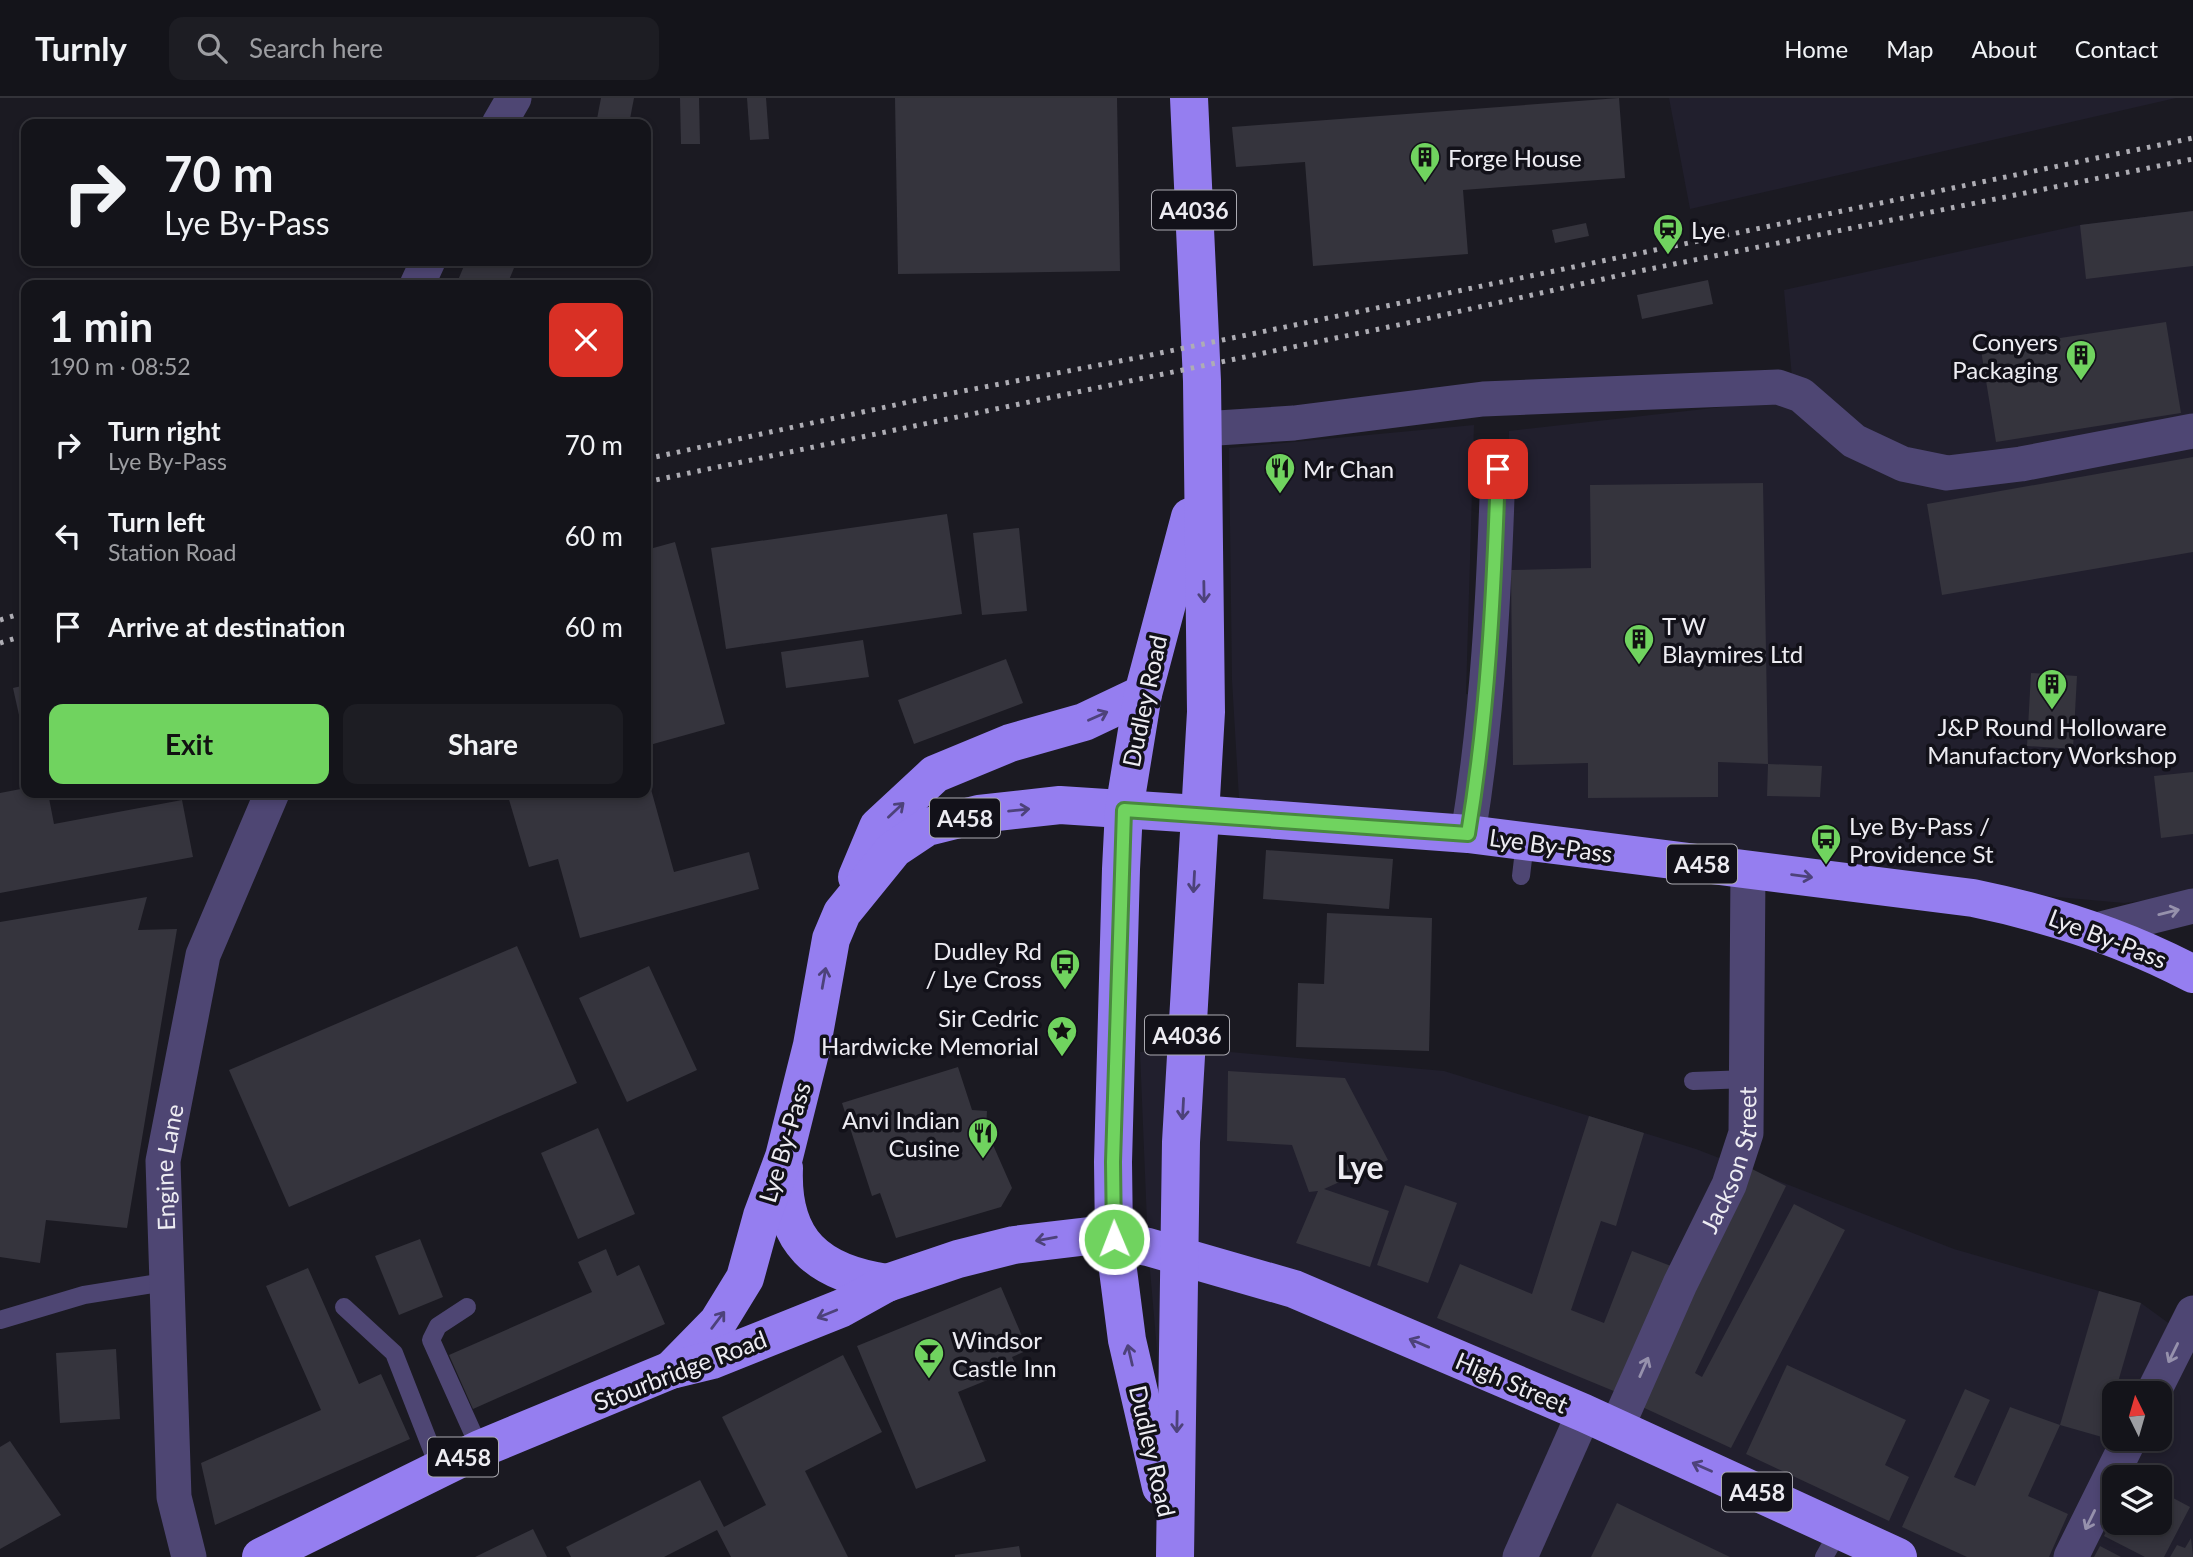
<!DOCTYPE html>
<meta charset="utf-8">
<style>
:root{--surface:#14141a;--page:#1d1d23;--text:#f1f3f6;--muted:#9d9ea2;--line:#333339;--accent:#70d35f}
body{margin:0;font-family:Lato,sans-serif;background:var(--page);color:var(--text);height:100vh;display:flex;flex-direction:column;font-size:26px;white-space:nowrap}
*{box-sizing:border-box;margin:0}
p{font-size:23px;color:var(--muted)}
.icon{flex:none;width:38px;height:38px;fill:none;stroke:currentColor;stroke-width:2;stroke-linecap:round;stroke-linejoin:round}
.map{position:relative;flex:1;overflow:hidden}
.details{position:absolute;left:21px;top:182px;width:630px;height:518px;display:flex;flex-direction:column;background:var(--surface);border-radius:14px;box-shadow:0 4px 10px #0003,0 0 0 2px var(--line)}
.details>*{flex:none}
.guide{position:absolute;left:21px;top:21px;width:630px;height:147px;border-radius:14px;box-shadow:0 4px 10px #0003,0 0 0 2px var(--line);background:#14141a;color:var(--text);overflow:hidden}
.needle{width:46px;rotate:355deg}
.buttons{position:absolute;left:2102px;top:1283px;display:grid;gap:14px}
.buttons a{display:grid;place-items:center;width:70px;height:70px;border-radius:14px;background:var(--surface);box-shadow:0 4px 10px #0003,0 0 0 2px var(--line);font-size:35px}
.pin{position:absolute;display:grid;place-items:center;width:60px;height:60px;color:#fff;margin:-30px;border-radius:14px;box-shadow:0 4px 10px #0006}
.me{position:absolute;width:77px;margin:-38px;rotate:359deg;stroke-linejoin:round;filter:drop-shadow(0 0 5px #0008)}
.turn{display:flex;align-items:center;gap:24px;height:147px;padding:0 28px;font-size:32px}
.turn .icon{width:91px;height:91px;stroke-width:2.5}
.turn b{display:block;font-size:49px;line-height:60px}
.round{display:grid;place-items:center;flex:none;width:74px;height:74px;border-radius:14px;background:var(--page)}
.headline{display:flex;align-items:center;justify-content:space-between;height:119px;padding:0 28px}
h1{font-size:42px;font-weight:700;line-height:52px}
.button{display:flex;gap:14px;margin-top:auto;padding:14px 28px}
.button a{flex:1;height:80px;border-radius:14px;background:var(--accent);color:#111;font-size:28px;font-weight:700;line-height:80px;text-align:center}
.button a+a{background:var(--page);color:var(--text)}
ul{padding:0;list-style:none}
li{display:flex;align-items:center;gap:21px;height:91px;padding:0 28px}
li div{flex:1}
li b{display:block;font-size:26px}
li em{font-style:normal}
header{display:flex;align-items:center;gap:42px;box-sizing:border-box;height:98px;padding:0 35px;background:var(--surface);border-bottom:2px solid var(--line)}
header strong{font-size:33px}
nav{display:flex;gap:38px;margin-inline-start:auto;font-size:24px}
.search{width:490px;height:63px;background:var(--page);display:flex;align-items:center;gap:18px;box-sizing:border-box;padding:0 24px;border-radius:14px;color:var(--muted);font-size:26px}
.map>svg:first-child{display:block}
.built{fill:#211f2d;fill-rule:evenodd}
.building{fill:#35343d}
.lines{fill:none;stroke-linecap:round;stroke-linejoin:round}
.lane{stroke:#4e4673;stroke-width:18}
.street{stroke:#4e4673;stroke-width:35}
.highway{stroke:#957ef0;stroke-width:38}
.rail{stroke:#aeadb4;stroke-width:5;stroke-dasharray:3.5 7;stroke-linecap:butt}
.oneway{stroke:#4d427a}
.oneway2{stroke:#9691ac}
.route-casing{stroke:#49893e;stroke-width:18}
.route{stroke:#70d35f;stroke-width:12}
.labels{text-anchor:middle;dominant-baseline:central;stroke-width:7;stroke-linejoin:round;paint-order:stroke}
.shield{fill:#121119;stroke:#abaab1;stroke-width:2}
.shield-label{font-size:23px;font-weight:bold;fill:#edecf2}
.poi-label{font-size:24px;fill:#edecf2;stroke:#121119;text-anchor:start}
.street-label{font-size:24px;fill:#edecf2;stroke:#121119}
.district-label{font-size:32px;font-weight:bold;fill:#edecf2;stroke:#121119}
</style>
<header>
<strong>Turnly</strong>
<div class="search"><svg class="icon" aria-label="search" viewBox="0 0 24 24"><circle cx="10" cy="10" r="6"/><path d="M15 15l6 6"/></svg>Search here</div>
<nav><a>Home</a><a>Map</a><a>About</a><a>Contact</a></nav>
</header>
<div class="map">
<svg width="2193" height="1459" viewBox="0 0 2193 1459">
<rect width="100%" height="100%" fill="#1b1a22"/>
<g class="built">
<path d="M 1669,0 L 2176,0 L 1690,111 Z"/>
<path d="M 2193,113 L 2193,797 L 2124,805 L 1909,786 L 1239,701 L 1232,582 L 1229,350 L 1474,327 L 1466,596 L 1503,599 L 1509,333 L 1794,301 L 1784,192 L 2080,127 Z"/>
<path d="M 1219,953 L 1444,973 L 1696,1051 L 1954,1151 L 2141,1205 L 2193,1243 L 2193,1459 L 1175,1459 L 1148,1149 L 1140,954 ZM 2114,1295 L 2160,1295 L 2160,1340 L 2114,1340 ZM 2114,1379 L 2160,1379 L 2160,1424 L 2114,1424 Z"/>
</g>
<g class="building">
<path d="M 601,0 L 634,0 L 629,26 L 596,26 Z"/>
<path d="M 680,0 L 699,0 L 700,46 L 681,46 Z"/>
<path d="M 747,0 L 766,0 L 769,41 L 750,42 Z"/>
<path d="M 895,0 L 1117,0 L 1120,173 L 898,176 Z"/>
<path d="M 1619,0 L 1625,80 L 1463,92 L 1468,156 L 1313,168 L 1305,64 L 1236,69 L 1232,29 Z"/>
<path d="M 2193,113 L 2193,168 L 2086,181 L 2080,127 Z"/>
<path d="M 1586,125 L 1589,138 L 1555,145 L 1552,132 Z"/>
<path d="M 466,163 L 497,163 L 514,170 L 507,187 L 456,187 Z"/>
<path d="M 1708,182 L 1713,206 L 1642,221 L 1637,197 Z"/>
<path d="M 2166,224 L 2181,315 L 1996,344 L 1981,252 Z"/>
<path d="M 2193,359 L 2193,454 L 1942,497 L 1927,406 Z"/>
<path d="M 1763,385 L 1768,666 L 1718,664 L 1718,699 L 1588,700 L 1588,665 L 1513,667 L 1511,472 L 1591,470 L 1590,387 Z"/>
<path d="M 947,416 L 962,516 L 726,551 L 711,450 Z"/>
<path d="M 1019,430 L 1027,513 L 982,517 L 973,435 Z"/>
<path d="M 675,444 L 725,626 L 646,648 L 646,452 Z"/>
<path d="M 863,542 L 869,579 L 786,590 L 781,554 Z"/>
<path d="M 1006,561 L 1023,605 L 914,646 L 898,602 Z"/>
<path d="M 2031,575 L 2077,578 L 2073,651 L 2027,648 Z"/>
<path d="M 26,587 L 26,644 L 25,644 L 13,590 Z"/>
<path d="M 1768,666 L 1822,668 L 1820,699 L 1767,698 Z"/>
<path d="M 2193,674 L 2193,736 L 2161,740 L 2154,678 Z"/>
<path d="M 647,677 L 674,774 L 749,754 L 759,791 L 580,840 L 558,761 L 529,769 L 507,695 L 646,695 Z"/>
<path d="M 26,690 L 26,695 L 48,695 L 54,726 L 182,702 L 193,759 L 0,795 L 0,695 Z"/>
<path d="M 1266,752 L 1393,761 L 1389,811 L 1263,801 Z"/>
<path d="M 147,799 L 138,832 L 177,831 L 127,1130 L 46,1122 L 40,1165 L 0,1159 L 0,824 Z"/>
<path d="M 1327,815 L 1432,820 L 1429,953 L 1296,949 L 1298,885 L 1324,886 Z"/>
<path d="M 517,848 L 577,985 L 289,1109 L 229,972 Z"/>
<path d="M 649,868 L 697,972 L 627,1004 L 579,900 Z"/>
<path d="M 958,969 L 972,1012 L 987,1013 L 986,1031 L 1012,1090 L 1001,1109 L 896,1140 L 880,1095 L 872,1098 L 842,1005 Z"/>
<path d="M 1228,973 L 1345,980 L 1388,1062 L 1324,1091 L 1389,1113 L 1370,1169 L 1296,1145 L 1318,1093 L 1309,1094 L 1292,1047 L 1227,1043 Z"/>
<path d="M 1589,1018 L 1644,1035 L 1616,1128 L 1601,1123 L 1571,1212 L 1604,1225 L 1632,1153 L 1671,1168 L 1621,1296 L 1437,1220 L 1460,1166 L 1532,1196 Z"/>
<path d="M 598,1030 L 635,1116 L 578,1141 L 541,1055 Z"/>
<path d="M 1752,1071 L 1786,1088 L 1695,1275 L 1702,1279 L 1794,1106 L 1845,1132 L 1731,1350 L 1638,1307 Z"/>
<path d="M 1405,1087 L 1457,1105 L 1428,1185 L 1377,1167 Z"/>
<path d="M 420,1141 L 443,1199 L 399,1217 L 375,1158 Z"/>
<path d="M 606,1151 L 617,1178 L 639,1167 L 665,1226 L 473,1311 L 449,1257 L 592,1194 L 578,1164 Z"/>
<path d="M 308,1170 L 359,1286 L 381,1276 L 410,1341 L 215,1427 L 201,1365 L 321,1312 L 266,1188 Z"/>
<path d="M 1001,1189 L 1028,1252 L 1012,1259 L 1017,1270 L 958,1294 L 986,1363 L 916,1391 L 857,1248 Z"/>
<path d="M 2099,1193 L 2141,1205 L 2102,1339 L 2060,1327 Z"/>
<path d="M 116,1251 L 120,1321 L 60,1325 L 56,1255 Z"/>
<path d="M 843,1257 L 882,1334 L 805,1373 L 848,1459 L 731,1459 L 717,1432 L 664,1459 L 571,1459 L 566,1449 L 700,1382 L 724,1429 L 766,1407 L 722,1319 Z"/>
<path d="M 1787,1267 L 1906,1322 L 1885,1367 L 1909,1379 L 1889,1423 L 1746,1356 Z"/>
<path d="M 1965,1291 L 1990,1302 L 1954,1379 L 1975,1388 L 2010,1309 L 2060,1327 L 2028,1398 L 2068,1416 L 2049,1459 L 1967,1459 L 1902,1429 Z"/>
<path d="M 10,1343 L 61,1417 L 0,1451 L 0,1349 Z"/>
<path d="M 2160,1393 L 2190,1409 L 2164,1459 L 2145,1459 L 2104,1438 L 2114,1418 L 2114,1424 L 2160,1424 Z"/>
<path d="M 1617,1405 L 1730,1459 L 1591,1459 Z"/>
<path d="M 533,1431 L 547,1459 L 475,1459 Z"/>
<path d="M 2191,1440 L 2193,1459 L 2170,1459 L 2177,1447 L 2185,1450 Z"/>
<path d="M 1019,1448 L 1021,1459 L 955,1459 L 955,1457 Z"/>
<path d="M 2100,1448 L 2121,1459 L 2094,1459 Z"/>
</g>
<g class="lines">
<g class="lane">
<path d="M 1521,778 L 1525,744"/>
<path d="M 1693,983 L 1748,981"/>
<path d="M 344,1209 L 394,1255 L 439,1370"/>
<path d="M 467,1209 L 438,1228 L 431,1242 L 480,1351"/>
<path d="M 0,1222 L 84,1197 L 165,1184"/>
<path d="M 1824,1459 L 1840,1431"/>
</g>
<g class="street">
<path d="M 499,26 L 514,0"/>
<path d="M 417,187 L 428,163"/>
<path d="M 1202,331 L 1294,325 L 1483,301 L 1778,289 L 1801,297 L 1854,343 L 1903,366 L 1947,375 L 2021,366 L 2193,333"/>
<path d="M 1468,736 C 1488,615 1494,494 1498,371"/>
<path d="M 2097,832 L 2193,808"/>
<path d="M 2153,1295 L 2193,1215"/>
<path id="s1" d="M 1616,1331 L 1680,1186 L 1729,1087 L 1746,1035 L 1748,772"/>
<path id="s2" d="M 189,1459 L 174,1399 L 163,1063 L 203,857 L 272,695"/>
<path d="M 1520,1459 L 1584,1315"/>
<path d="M 2071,1459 L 2130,1340"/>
</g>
<g class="highway">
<path d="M 857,779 L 878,729 L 935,676 L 1010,645 L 1084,624 L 1143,596"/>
<path d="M 784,1070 C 781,1144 818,1175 887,1185"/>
<path d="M 671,1272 L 718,1224 L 745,1180 L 762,1118 L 784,1059 L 812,947 L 831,841 L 842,815 L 894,751 L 927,729 L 979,716 L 1060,707 L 1198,716 L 1468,736 L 1973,800 C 2051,816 2123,839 2193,876"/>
<path d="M 1161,1389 L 1127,1242 L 1114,1141 L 1113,1064 L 1121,771 L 1124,712 L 1143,596 L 1190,419"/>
<path d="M 261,1459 L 480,1351 L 671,1272 L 712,1262 L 842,1210 L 887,1185 L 958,1161 L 1014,1147 L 1089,1138 L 1148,1149 L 1294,1191 L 1584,1315 L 1898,1459"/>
<path d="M 1175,1459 L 1181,1044 L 1206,614 L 1202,283 L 1189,0"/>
</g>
<g class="rail">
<path d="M 646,361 L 932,299 L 1141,259 L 2193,40"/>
<path d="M 646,384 L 1403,226 L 1630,175 L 2193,61"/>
<path d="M 0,522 L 26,514"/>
<path d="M 0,545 L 26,537"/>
</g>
</g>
<defs><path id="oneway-shaft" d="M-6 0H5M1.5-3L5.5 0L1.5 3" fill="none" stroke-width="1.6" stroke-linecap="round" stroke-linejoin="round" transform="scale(1.75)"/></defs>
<g class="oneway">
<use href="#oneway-shaft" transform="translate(1204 494) rotate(89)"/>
<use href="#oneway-shaft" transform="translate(1098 618) rotate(-24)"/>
<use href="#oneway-shaft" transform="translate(896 712) rotate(-43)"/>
<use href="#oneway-shaft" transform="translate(1019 712) rotate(-6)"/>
<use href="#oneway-shaft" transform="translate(1802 778) rotate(7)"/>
<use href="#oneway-shaft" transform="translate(1194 784) rotate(93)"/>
<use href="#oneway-shaft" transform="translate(824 880) rotate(-80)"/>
<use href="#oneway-shaft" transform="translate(1183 1011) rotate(93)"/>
<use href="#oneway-shaft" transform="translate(1046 1141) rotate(170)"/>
<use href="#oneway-shaft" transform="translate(827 1216) rotate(158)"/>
<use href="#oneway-shaft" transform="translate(718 1222) rotate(-53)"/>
<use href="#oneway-shaft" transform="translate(1419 1245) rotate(-157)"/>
<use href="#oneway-shaft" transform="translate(1130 1257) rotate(-103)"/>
<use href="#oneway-shaft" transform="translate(1177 1324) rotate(91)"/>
<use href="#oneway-shaft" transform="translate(1702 1369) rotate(-156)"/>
</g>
<g class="oneway2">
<use href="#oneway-shaft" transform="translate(2169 814) rotate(-14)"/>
<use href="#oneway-shaft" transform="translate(2173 1255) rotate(116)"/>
<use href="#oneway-shaft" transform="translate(1644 1269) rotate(-66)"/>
<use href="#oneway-shaft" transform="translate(2090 1422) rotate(116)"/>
</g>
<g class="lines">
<g class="route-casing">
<path id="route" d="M 1114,1141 L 1113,1064 L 1124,712 L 1468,736 C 1488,615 1494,494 1498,371"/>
</g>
<use href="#route" class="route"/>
</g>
<defs>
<g id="building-pin" transform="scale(1.575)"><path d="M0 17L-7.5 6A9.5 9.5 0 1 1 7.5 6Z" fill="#70d35f" stroke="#121119"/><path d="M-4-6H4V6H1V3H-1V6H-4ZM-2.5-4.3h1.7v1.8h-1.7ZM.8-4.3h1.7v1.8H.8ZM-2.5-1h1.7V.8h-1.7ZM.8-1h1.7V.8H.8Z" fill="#111"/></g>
<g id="station-pin" transform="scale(1.575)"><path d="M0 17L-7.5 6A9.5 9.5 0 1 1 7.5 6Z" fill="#70d35f" stroke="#121119"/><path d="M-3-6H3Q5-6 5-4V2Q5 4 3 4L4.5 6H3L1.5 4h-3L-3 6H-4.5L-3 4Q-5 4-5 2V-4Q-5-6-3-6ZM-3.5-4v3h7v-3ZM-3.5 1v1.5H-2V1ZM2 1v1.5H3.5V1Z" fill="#111"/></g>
<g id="restaurant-pin" transform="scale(1.575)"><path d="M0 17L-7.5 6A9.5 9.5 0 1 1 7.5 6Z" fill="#70d35f" stroke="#121119"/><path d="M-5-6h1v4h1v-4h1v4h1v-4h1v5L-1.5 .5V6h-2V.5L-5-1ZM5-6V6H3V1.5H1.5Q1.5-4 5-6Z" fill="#111"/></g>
<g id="bus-pin" transform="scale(1.575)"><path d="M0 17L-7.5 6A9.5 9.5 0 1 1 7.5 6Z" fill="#70d35f" stroke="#121119"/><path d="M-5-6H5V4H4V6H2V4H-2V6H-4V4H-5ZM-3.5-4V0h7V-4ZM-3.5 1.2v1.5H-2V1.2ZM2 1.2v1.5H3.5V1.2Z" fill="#111"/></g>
<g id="sight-pin" transform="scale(1.575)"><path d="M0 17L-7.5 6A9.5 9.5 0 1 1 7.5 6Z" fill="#70d35f" stroke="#121119"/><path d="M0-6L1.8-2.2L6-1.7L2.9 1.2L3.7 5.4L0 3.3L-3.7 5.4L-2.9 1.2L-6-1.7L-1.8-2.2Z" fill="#111"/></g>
<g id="bar-pin" transform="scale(1.575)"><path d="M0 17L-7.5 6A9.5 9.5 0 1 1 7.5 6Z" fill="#70d35f" stroke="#121119"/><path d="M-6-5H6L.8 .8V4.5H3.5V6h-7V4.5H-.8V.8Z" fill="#111"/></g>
</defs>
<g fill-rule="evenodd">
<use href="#building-pin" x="1425" y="59"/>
<use href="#station-pin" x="1668" y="131"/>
<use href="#building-pin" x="2081" y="257"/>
<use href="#restaurant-pin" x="1280" y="370"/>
<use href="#building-pin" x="1639" y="541"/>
<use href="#building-pin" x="2052" y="586"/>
<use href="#bus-pin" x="1826" y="741"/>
<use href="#bus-pin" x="1065" y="866"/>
<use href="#sight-pin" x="1062" y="933"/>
<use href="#restaurant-pin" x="983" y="1035"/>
<use href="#bar-pin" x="929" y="1255"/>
</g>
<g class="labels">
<g class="shield">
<rect x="1152" y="92.5" width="84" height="39" rx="5"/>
<rect x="930" y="700.5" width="70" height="39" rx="5"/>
<rect x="1667" y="746.5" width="70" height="39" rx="5"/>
<rect x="1145" y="917.5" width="84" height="39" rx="5"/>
<rect x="428" y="1339.5" width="70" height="39" rx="5"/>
<rect x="1722" y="1374.5" width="70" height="39" rx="5"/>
</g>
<g class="shield-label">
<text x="1194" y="112">A4036</text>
<text x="965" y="720">A458</text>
<text x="1702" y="766">A458</text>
<text x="1187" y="937">A4036</text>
<text x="463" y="1359">A458</text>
<text x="1757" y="1394">A458</text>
</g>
<g class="poi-label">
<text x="1448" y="59">Forge House</text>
<text x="1691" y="131">Lye</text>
<text x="2058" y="243" text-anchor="end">Conyers<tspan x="2058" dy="28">Packaging</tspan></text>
<text x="1303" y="370">Mr Chan</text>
<text x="1662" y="527">T W<tspan x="1662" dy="28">Blaymires Ltd</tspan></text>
<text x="2052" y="628" text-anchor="middle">J&amp;P Round Holloware<tspan x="2052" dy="28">Manufactory Workshop</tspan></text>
<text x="1849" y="727">Lye By-Pass /<tspan x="1849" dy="28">Providence St</tspan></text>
<text x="1042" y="852" text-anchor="end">Dudley Rd<tspan x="1042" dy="28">/ Lye Cross</tspan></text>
<text x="1039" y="919" text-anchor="end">Sir Cedric<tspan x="1039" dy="28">Hardwicke Memorial</tspan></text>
<text x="960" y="1021" text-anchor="end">Anvi Indian<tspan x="960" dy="28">Cusine</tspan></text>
<text x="952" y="1241">Windsor<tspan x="952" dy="28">Castle Inn</tspan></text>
</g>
<g class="street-label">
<text transform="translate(1144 603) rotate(-78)">Dudley Road</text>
<text transform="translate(1551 747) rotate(8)">Lye By-Pass</text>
<text transform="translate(2108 840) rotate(21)">Lye By-Pass</text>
<text transform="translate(784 1044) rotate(-73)">Lye By-Pass</text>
<text stroke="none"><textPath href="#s1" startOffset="294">Jackson Street</textPath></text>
<text stroke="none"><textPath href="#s2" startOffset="392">Engine Lane</textPath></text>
<text transform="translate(680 1272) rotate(-21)">Stourbridge Road</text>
<text transform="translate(1512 1284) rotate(23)">High Street</text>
<text transform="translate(1153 1353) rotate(77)">Dudley Road</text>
</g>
<g class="district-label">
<text x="1360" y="1068">Lye</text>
</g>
</g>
</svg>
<div class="buttons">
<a><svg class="needle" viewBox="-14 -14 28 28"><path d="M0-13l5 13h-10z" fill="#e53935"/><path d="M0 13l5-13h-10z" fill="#9d9ea2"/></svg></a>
<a><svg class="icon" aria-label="layers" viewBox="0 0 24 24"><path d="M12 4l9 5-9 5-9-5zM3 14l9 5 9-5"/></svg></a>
</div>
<div class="pin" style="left:1498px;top:371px;background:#d93025"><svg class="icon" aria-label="arrive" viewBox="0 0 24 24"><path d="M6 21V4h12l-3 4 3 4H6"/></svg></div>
<svg class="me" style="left:1114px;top:1141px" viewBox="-20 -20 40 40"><circle r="17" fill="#70d35f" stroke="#fff" stroke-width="3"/><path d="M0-11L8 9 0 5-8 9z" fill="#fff"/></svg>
<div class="guide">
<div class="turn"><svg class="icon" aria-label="right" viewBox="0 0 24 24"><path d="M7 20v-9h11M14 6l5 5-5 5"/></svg><div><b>70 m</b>Lye By-Pass</div></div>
</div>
<section class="details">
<div class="headline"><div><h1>1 min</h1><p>190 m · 08:52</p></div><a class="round" style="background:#d93025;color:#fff"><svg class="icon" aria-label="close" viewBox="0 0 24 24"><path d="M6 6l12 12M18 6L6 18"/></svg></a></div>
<ul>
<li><svg class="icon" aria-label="right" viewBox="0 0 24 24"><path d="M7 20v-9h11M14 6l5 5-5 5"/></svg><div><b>Turn right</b><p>Lye By-Pass</p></div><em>70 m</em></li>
<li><svg class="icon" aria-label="left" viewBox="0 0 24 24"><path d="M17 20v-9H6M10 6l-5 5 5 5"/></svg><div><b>Turn left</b><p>Station Road</p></div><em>60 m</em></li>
<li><svg class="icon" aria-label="arrive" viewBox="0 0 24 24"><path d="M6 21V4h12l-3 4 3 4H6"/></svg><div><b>Arrive at destination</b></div><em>60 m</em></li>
</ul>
<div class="button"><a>Exit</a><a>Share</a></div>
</section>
</div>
